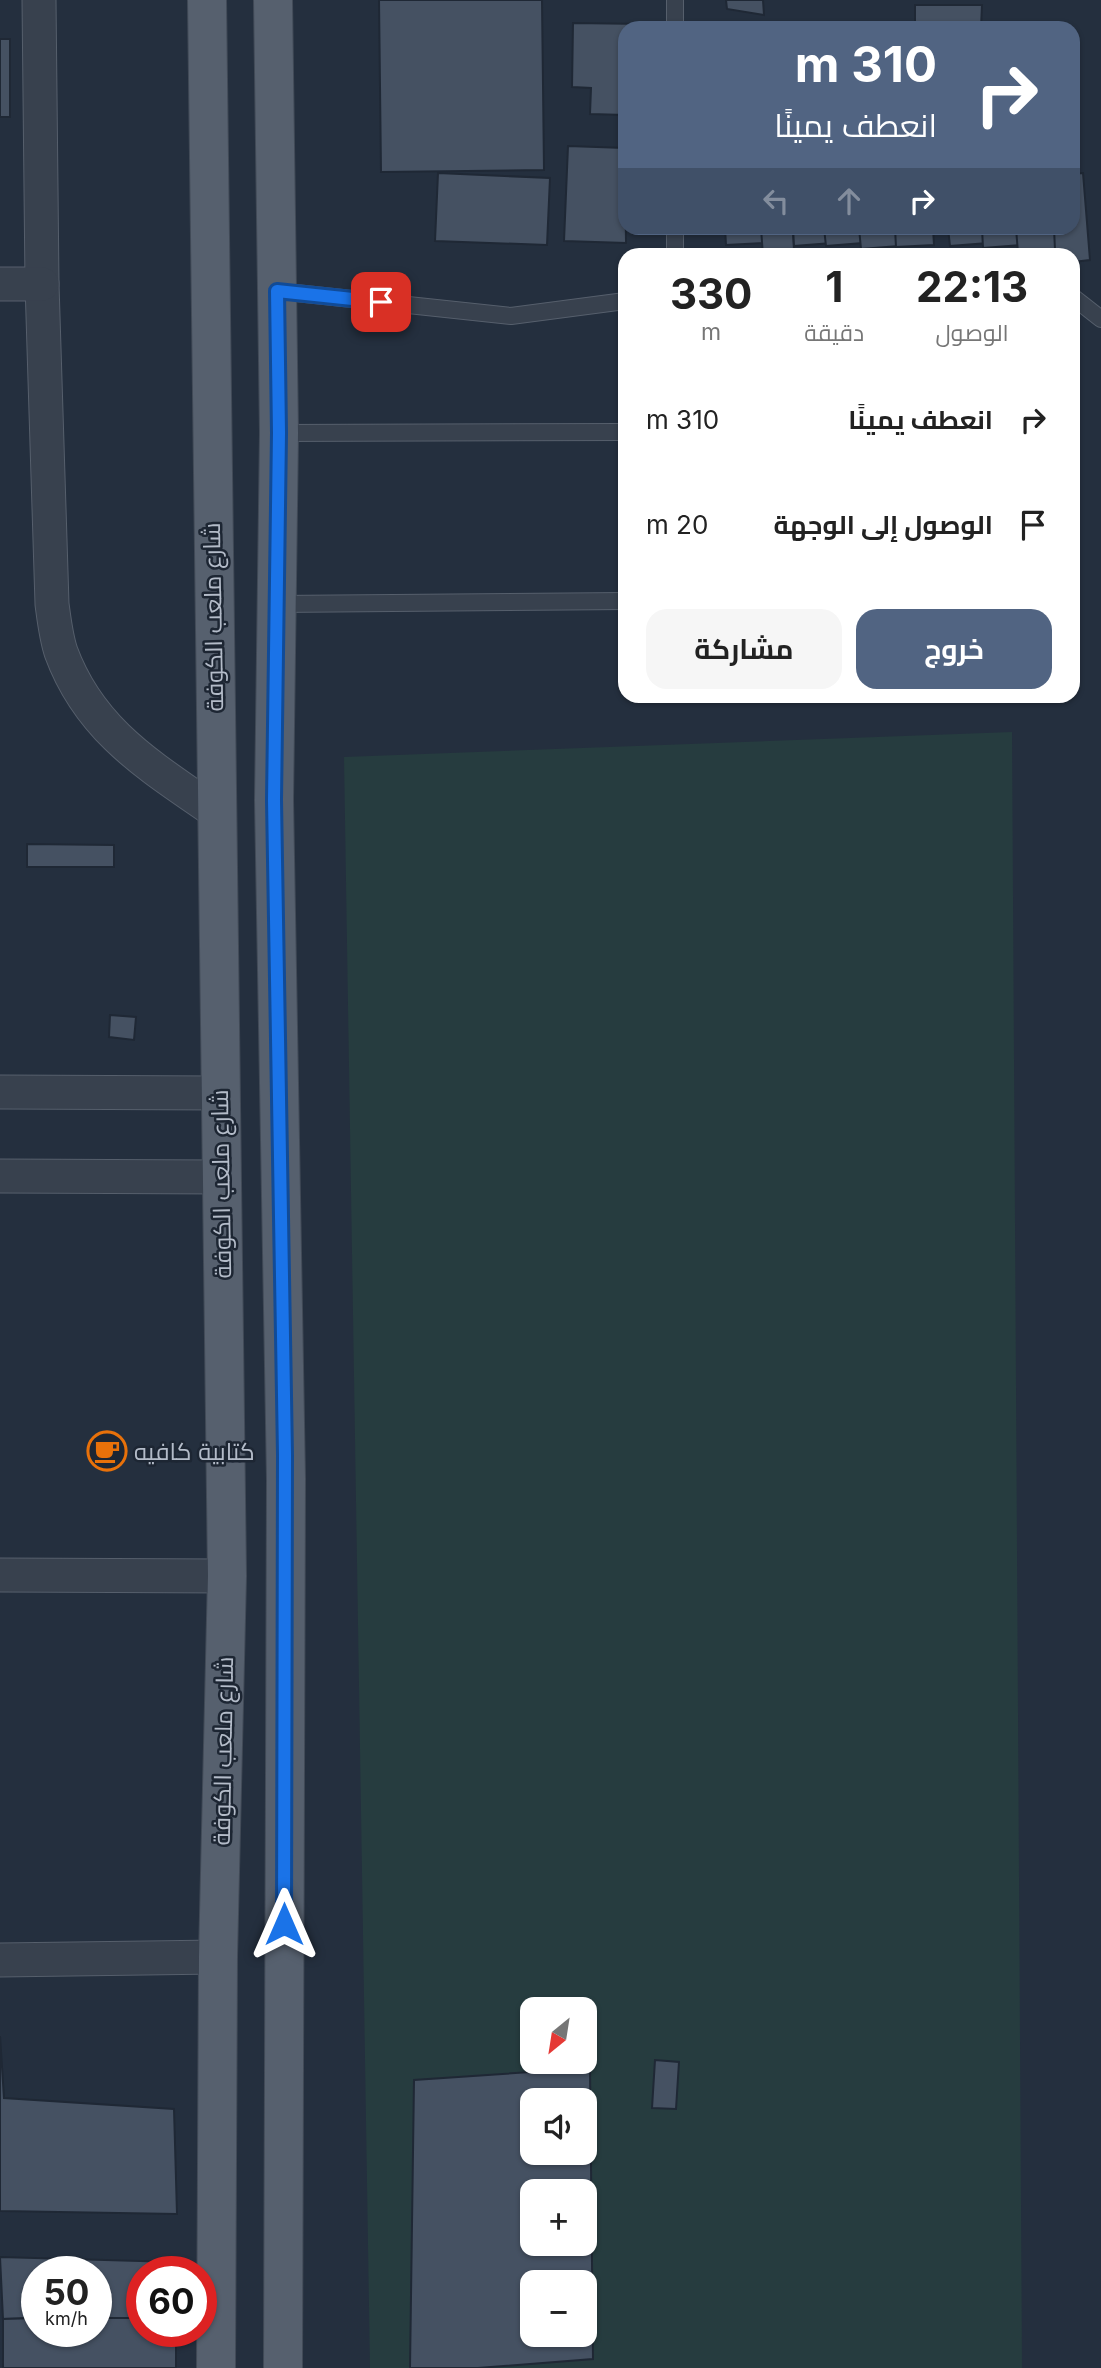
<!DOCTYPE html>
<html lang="ar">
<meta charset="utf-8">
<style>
:root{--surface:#fff;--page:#f6f6f6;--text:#222;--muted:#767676;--accent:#516482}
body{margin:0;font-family:Inter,Cairo,sans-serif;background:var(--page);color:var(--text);direction:rtl;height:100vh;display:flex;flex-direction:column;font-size:26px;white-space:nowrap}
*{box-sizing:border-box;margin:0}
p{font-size:23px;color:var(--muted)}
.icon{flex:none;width:38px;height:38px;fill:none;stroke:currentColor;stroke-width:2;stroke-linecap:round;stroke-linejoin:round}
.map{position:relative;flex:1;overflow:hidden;direction:ltr}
.side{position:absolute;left:618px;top:248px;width:462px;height:455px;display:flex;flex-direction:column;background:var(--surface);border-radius:21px;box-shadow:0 2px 5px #0004;direction:rtl}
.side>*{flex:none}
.guide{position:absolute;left:618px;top:21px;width:462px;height:214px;border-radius:21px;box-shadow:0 2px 5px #0004;direction:rtl;background:#516482;color:#fff;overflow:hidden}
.needle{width:46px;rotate:210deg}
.buttons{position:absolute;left:520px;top:1997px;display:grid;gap:14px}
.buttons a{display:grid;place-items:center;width:77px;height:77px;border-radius:14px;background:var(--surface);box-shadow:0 2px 5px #0004;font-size:35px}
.speed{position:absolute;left:21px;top:2256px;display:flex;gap:14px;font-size:35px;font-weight:700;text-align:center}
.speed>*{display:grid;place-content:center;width:91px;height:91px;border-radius:50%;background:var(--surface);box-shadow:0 2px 5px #0004;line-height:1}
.speed small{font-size:18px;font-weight:400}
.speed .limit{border:10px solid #d22;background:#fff;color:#111}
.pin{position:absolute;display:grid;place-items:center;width:60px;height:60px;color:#fff;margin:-30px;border-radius:14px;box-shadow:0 4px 10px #0006}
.me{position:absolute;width:77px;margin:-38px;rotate:0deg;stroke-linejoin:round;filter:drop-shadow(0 0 5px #0008)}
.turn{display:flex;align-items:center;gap:24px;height:147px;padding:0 28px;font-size:32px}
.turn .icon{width:91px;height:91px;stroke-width:2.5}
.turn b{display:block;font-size:49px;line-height:60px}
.lanes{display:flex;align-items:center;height:66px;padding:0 28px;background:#0003;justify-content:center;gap:35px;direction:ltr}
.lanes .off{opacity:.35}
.eta{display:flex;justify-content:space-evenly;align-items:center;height:119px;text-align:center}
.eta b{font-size:42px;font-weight:700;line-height:49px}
.action{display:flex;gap:14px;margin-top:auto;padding:14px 28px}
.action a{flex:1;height:80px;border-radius:21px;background:var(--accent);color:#fff;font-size:28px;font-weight:700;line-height:80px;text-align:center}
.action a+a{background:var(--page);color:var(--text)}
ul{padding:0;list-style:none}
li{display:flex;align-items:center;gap:21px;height:105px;padding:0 28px}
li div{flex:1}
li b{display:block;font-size:26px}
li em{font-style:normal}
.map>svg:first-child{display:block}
.green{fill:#263c3f;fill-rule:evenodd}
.building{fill:#455162;stroke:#1f2835;stroke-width:2;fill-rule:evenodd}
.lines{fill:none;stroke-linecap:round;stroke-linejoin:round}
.service-casing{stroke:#565f6c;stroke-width:18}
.minor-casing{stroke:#565f6c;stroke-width:35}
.primary-casing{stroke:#414a57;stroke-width:40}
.service{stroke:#38414e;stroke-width:16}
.minor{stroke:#38414e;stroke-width:33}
.primary{stroke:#56606e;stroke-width:38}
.route-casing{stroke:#114b97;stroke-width:18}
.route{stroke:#1a73e8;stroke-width:12}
.labels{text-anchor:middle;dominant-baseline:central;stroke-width:5;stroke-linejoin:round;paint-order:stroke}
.street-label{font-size:24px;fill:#b4bcc9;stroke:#1d2633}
.poi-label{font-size:24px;fill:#b4bcc9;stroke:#1d2633;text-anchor:start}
</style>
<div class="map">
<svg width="1101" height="2368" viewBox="0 0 1101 2368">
<rect width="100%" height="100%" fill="#242f3e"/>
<path class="green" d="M 1012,732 L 1022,2368 L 370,2368 L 344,757 ZM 532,2009 L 584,2009 L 584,2062 L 532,2062 ZM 532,2100 L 584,2100 L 584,2152 L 532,2152 ZM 532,2191 L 584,2191 L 584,2244 L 532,2244 ZM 532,2282 L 584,2282 L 584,2334 L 532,2334 Z"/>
<g class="building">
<path d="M 379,0 L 542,0 L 544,170 L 381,172 Z"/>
<path d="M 726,0 L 763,0 L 764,15 L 727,9 Z"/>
<path d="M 915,5 L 982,5 L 981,28 L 915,28 Z"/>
<path d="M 573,23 L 646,24 L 646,28 L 625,28 L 625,115 L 590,114 L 591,88 L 572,87 Z"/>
<rect x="0" y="39" width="10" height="78"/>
<path d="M 568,146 L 625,148 L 626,243 L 564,241 Z"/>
<path d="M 438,173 L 550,178 L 547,245 L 435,241 Z"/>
<path d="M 1083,173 L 1090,260 L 1073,262 L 1073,256 L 1052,256 L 1050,228 L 1073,228 L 1073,174 Z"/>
<path d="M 725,228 L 762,228 L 764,243 L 726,245 Z"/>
<path d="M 761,228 L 793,228 L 794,251 L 763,256 Z"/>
<path d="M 793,228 L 831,228 L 832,243 L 794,246 Z"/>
<path d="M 824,228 L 862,228 L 863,243 L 826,246 Z"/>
<path d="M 859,228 L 897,228 L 899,246 L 861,249 Z"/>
<path d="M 895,228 L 933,228 L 934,245 L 896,247 Z"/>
<path d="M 948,228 L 987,228 L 988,243 L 950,246 Z"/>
<path d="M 982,228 L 1020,228 L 1021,245 L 983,248 Z"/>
<path d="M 1016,228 L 1054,228 L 1055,250 L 1018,253 Z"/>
<path d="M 27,844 L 114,845 L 114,867 L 27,867 Z"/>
<path d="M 110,1015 L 136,1017 L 134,1040 L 109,1037 Z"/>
<path d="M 0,2036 L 4,2098 L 174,2109 L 177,2214 L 0,2211 Z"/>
<path d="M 655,2060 L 679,2062 L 676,2109 L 652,2108 Z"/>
<path d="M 590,2068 L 593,2359 L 478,2368 L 410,2368 L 414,2080 ZM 532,2100 L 584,2100 L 584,2152 L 532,2152 ZM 532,2191 L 584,2191 L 584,2244 L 532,2244 ZM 532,2282 L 584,2282 L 584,2334 L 532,2334 Z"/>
<path d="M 0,2257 L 175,2262 L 175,2272 L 142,2272 L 142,2318 L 96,2318 L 96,2272 L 37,2272 L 37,2318 L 3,2319 Z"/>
<path d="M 37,2318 L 37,2331 L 96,2331 L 96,2318 L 142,2318 L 142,2331 L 176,2331 L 176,2368 L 3,2368 L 3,2319 Z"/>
</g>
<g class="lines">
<g class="service-casing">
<g id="service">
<path d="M 675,28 L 675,0"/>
<path d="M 675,256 L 675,228"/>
<path d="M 277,291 L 511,316 L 625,301"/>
<path d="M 1073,297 L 1101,319"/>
<path d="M 279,433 L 625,432"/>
<path d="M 277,604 L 625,601"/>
</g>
</g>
<g class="minor-casing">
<g id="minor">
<path d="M 39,0 L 42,284 L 52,604 C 54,619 56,637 61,652 C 90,731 150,766 216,812"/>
<path d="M 0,284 L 42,284"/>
<path d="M 0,1092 L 219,1093"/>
<path d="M 0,1176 L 222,1177"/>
<path d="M 0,1575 L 227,1576"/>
<path d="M 0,1960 L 218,1957"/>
</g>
</g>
<g class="primary-casing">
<g id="primary">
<path d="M 207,0 L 227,1576 L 218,1957 L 216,2368"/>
<path d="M 273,0 L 279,433 L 274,800 L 286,1479 L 283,2368"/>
</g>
</g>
<use href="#service" class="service"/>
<use href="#minor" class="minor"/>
<use href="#primary" class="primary"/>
</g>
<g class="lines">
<g class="route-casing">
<path id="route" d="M 284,1924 L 285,1455 L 274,800 L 279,433 L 277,291 L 381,302"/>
</g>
<use href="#route" class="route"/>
</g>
<defs>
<g id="cafe-ring" transform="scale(2.0125)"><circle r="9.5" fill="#1d2633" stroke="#e8710a" stroke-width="1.5"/><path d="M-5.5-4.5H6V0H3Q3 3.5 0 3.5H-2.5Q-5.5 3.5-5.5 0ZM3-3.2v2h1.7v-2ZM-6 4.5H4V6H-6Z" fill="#e8710a"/></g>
</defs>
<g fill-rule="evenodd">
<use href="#cafe-ring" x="107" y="1451"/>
</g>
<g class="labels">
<g class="street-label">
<text transform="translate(213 617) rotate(-91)">شارع ملعب الكوفة</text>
<text transform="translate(221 1184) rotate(-91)">شارع ملعب الكوفة</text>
<text transform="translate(223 1751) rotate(-89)">شارع ملعب الكوفة</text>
</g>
<g class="poi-label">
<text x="134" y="1451">كتابية كافيه</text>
</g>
</g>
</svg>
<div class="buttons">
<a><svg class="needle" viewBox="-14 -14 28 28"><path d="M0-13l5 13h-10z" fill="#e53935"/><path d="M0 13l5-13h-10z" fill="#767676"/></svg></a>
<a><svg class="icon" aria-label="sound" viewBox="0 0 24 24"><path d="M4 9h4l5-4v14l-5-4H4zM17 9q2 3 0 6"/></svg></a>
<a>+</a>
<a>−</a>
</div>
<div class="speed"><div>50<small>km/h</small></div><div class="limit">60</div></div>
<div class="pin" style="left:381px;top:302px;background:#d93025"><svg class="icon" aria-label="arrive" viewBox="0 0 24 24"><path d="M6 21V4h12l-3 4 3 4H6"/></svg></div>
<svg class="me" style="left:284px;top:1924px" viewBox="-20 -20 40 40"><path d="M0-17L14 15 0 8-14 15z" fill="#1a73e8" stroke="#fff" stroke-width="4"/></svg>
<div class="guide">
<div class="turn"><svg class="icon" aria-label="right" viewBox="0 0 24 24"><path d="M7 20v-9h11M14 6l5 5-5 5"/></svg><div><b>310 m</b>انعطف يمينًا</div></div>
<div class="lanes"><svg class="icon off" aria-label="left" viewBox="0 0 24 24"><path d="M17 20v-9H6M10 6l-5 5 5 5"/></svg><svg class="icon off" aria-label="ahead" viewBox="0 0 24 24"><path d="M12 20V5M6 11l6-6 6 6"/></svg><svg class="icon" aria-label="right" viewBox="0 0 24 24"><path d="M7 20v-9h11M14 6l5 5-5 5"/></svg></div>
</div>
<section class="side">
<div class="eta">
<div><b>22:13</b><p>الوصول</p></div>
<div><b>1</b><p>دقيقة</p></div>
<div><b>330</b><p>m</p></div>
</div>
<ul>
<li><svg class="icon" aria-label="right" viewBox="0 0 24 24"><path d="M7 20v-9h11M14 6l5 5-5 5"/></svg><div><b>انعطف يمينًا</b></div><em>310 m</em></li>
<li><svg class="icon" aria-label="arrive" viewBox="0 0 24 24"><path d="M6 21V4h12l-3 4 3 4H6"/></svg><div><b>الوصول إلى الوجهة</b></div><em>20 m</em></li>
</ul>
<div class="action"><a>خروج</a><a>مشاركة</a></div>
</section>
</div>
